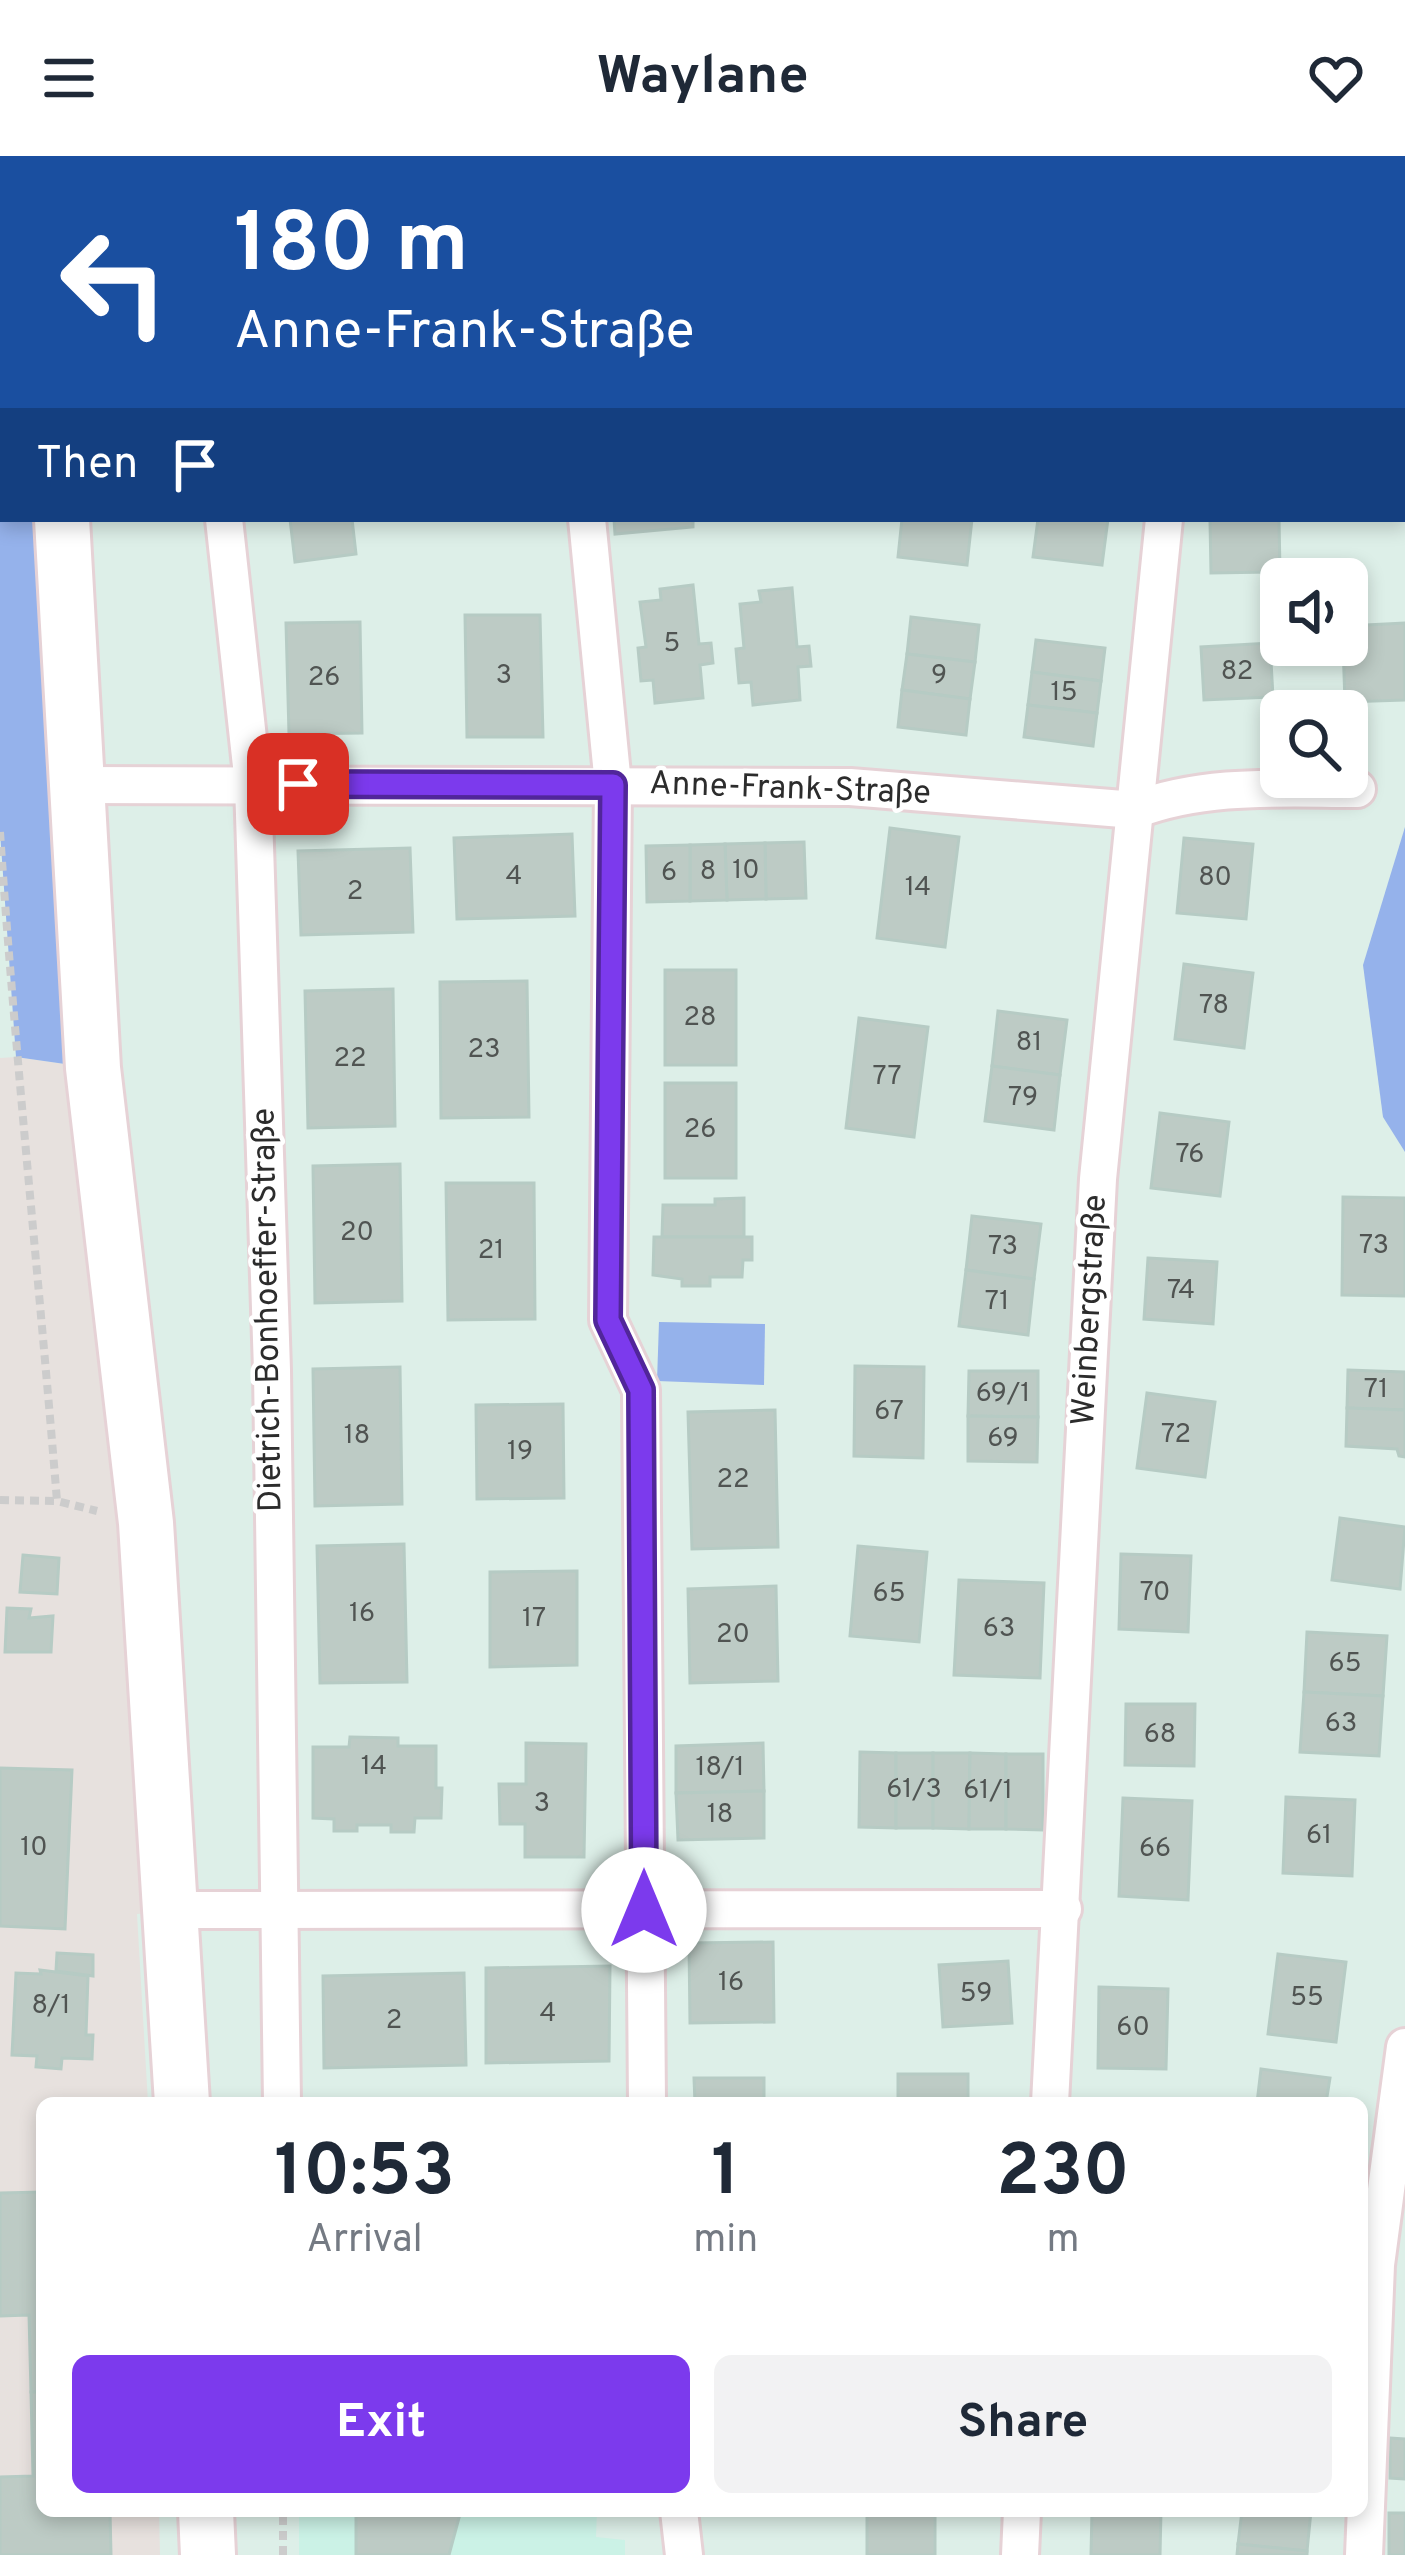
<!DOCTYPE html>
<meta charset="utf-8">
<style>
:root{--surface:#fff;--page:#f2f2f3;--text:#1f2937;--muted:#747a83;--accent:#7c3aed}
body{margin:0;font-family:Overpass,sans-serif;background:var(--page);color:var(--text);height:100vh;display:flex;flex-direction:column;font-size:45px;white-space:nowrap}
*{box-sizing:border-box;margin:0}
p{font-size:39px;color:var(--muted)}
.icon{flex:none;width:66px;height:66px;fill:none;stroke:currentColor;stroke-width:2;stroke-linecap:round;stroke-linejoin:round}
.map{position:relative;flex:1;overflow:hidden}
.sheet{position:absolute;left:36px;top:1941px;width:1332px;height:420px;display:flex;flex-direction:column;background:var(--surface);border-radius:18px;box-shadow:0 6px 18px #0003}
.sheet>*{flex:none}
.hud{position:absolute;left:0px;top:0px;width:1407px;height:366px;box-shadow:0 6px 18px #0003;background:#1a4fa0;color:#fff;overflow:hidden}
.tools{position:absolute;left:1260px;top:402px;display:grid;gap:24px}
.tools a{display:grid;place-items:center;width:108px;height:108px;border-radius:18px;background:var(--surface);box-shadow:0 6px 18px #0003;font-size:60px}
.pin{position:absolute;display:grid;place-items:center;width:102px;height:102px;color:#fff;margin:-51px;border-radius:24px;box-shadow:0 6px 18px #0006}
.me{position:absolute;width:132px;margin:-66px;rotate:0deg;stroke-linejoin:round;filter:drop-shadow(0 0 9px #0008)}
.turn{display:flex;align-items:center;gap:42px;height:252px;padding:0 36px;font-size:54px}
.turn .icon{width:156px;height:156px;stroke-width:2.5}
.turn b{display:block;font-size:84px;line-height:102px}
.then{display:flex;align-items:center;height:114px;padding:0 36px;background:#0003;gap:24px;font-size:45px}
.eta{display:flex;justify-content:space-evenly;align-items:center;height:204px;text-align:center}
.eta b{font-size:72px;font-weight:700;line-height:84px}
.primary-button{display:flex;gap:24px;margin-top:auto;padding:24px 36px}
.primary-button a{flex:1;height:138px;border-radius:18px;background:var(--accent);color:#fff;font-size:48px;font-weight:700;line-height:138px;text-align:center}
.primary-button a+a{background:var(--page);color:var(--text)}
header{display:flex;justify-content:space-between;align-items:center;height:156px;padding:0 36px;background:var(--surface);font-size:54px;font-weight:700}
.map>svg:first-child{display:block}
.industrial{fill:#e7e1de}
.education{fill:#cbf2e6}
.green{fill:#95b2eb}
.building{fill:#bdcbc5;stroke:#b6cbc4;stroke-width:3}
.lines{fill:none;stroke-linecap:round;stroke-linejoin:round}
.street-casing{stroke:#e6d2d6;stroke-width:42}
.secondary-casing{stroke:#e6d2d6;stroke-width:60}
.path{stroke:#ccc;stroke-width:8;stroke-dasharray:9 6;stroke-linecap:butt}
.street{stroke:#fff;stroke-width:36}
.secondary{stroke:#fff;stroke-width:54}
.route-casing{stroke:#51269a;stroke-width:30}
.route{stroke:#7c3aed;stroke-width:21}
.labels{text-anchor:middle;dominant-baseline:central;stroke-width:9;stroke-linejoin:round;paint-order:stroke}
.number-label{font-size:27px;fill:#505452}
.street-label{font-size:33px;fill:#2c2c2c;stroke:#fff}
</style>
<header><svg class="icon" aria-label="menu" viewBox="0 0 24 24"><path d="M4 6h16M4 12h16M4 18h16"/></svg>Waylane<svg class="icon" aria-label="heart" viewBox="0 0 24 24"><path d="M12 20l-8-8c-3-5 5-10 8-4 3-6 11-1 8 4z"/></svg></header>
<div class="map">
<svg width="1405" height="2399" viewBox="0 0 1405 2399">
<rect width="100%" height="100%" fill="#ddefe8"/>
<path class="industrial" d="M 16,901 L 93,912 L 171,1754 L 137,1758 L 148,1947 L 42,1947 L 42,2355 L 159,2355 L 160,2399 L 0,2399 L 0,902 Z"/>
<path class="education" d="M 299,2355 L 597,2355 L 596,2381 L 625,2384 L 625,2399 L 299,2399 Z"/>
<g class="green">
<path d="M 0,0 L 36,0 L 3,3 L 3,363 L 62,363 L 93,912 L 16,901 L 0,676 Z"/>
<path d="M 1405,671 L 1405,996 L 1383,961 L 1363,809 Z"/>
<path d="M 659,1166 L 765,1168 L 764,1229 L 657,1225 Z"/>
</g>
<g class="building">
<path d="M 290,363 L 352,363 L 356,398 L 295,406 Z"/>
<path d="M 614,363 L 693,363 L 693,371 L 615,378 Z"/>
<path d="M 902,363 L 972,363 L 967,409 L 898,401 Z"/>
<path d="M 1038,363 L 1108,363 L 1102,409 L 1033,401 Z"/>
<path d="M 1279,363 L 1280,416 L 1211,417 L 1210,364 Z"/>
<path d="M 693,429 L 699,488 L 711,487 L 713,507 L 700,509 L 703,542 L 655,547 L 653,524 L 641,525 L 638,492 L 646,491 L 640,446 L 661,444 L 660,433 Z"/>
<path d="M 792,432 L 797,491 L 809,490 L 811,510 L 798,511 L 800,544 L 753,549 L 751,526 L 739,527 L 736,493 L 744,492 L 740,448 L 761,446 L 759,435 Z"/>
<path d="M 465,459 L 540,459 L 543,581 L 467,581 Z"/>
<path d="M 911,461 L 979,469 L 975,506 L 907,498 Z"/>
<path d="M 360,466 L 362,577 L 289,578 L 286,467 Z"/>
<path d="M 1405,467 L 1405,544 L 1345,546 L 1343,489 L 1347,489 L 1347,470 Z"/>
<path d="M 1036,484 L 1105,492 L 1101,525 L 1032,516 Z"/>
<path d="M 1270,487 L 1273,541 L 1204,544 L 1201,491 Z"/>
<path d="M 907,498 L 975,506 L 970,543 L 902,534 Z"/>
<path d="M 1032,516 L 1101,525 L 1097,557 L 1028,549 Z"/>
<path d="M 902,534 L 970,543 L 966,579 L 898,571 Z"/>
<path d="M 1028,549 L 1097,557 L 1093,590 L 1024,581 Z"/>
<path d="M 890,672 L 959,681 L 945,791 L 877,782 Z"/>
<path d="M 572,678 L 575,760 L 457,763 L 454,682 Z"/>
<path d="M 1184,682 L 1253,688 L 1246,763 L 1177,757 Z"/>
<path d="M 804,686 L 806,742 L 766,743 L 765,687 Z"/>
<path d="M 765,687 L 766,743 L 727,744 L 725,688 Z"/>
<path d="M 725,688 L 727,744 L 690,745 L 690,689 Z"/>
<path d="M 690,689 L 690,745 L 647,746 L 646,690 Z"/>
<path d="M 410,692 L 413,776 L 301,779 L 298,695 Z"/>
<path d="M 1184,808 L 1253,817 L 1244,892 L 1175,883 Z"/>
<rect x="665" y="814" width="71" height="95"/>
<path d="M 527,825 L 529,961 L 441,962 L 440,826 Z"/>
<path d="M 393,833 L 395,970 L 308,972 L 305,835 Z"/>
<path d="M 998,855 L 1067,864 L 1060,919 L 992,910 Z"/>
<path d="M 859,862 L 928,871 L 914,981 L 846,972 Z"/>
<path d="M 992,910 L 1060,919 L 1054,974 L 985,965 Z"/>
<rect x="665" y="927" width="71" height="95"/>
<path d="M 1160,957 L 1229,966 L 1220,1040 L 1151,1032 Z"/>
<path d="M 400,1008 L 402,1145 L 315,1147 L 313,1010 Z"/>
<path d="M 446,1027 L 534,1027 L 535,1163 L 448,1164 Z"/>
<path d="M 1343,1041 L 1405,1042 L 1405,1140 L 1342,1139 Z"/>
<path d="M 744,1042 L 744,1081 L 662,1081 L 663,1049 L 715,1049 L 715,1043 Z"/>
<path d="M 972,1060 L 1041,1068 L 1034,1123 L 966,1114 Z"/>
<path d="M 654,1081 L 752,1081 L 752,1104 L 743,1104 L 742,1121 L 710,1121 L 710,1130 L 682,1130 L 682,1123 L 653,1119 Z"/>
<path d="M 1148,1102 L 1217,1106 L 1213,1168 L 1144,1163 Z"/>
<path d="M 966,1114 L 1034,1123 L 1028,1179 L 959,1170 Z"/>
<path d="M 855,1210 L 924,1211 L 923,1302 L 854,1300 Z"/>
<path d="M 400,1211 L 402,1348 L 315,1350 L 313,1213 Z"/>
<path d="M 1348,1214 L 1405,1216 L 1405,1254 L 1347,1252 Z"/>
<path d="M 969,1215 L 1038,1215 L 1038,1261 L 968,1260 Z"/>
<path d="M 1147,1237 L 1215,1246 L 1205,1321 L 1137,1312 Z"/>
<path d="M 563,1248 L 564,1342 L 477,1343 L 476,1249 Z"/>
<path d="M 1347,1252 L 1405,1254 L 1405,1301 L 1399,1300 L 1397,1293 L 1346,1290 Z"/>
<path d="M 775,1254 L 778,1391 L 692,1393 L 688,1256 Z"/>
<path d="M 968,1260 L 1038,1261 L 1037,1306 L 968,1305 Z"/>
<path d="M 1340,1362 L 1405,1371 L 1400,1433 L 1332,1424 Z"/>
<path d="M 404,1388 L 407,1526 L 320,1527 L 317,1390 Z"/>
<path d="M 858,1390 L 927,1396 L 919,1486 L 850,1480 Z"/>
<path d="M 1121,1398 L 1191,1400 L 1188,1476 L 1119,1473 Z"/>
<path d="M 23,1399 L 59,1402 L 57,1438 L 20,1436 Z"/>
<path d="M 577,1415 L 577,1509 L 490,1511 L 490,1416 Z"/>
<path d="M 959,1424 L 1044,1427 L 1040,1522 L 954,1519 Z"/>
<path d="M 776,1430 L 778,1525 L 690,1527 L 688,1433 Z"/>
<path d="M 7,1452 L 31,1453 L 29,1462 L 53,1460 L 51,1496 L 5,1496 Z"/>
<path d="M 1307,1476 L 1387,1480 L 1383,1540 L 1304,1536 Z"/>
<path d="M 1304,1536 L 1383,1540 L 1379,1600 L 1300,1596 Z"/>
<path d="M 1126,1548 L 1195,1548 L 1194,1610 L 1125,1609 Z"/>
<path d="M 350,1581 L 398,1582 L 398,1590 L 436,1590 L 436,1632 L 442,1632 L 441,1662 L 415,1662 L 414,1676 L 391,1676 L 391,1669 L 357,1669 L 357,1675 L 334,1675 L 334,1663 L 313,1662 L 313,1591 L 349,1591 Z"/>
<path d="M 526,1587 L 586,1588 L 584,1701 L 525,1701 L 525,1668 L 500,1668 L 499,1628 L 526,1628 Z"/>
<path d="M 763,1587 L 764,1635 L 676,1637 L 676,1590 Z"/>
<path d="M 860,1596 L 896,1597 L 896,1672 L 859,1671 Z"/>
<rect x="896" y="1597" width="37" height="75"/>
<path d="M 933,1597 L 970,1597 L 969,1673 L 933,1672 Z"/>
<path d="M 970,1597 L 1006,1598 L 1006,1673 L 969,1673 Z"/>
<path d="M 1006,1598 L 1043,1598 L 1043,1674 L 1006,1673 Z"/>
<path d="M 0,1612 L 72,1614 L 65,1773 L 0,1770 Z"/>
<path d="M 764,1635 L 764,1682 L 678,1684 L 676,1637 Z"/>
<path d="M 1286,1641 L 1355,1644 L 1352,1720 L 1283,1717 Z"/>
<path d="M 1123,1642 L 1192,1645 L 1188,1744 L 1119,1740 Z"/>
<path d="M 773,1786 L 774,1866 L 690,1867 L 689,1787 Z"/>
<path d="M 57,1797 L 93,1799 L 93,1820 L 56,1815 Z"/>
<path d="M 1278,1798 L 1346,1806 L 1336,1886 L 1268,1878 Z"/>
<path d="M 1008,1805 L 1012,1867 L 943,1871 L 939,1809 Z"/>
<path d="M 610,1810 L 609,1905 L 486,1907 L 486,1812 Z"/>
<path d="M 40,1814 L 88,1820 L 86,1879 L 93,1879 L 92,1903 L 62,1902 L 61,1913 L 36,1911 L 37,1900 L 12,1899 L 16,1817 L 41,1818 Z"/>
<path d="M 464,1817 L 466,1909 L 324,1912 L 323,1820 Z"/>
<path d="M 1099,1831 L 1168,1833 L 1166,1913 L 1098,1912 Z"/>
<path d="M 1261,1913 L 1330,1922 L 1326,1947 L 1257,1947 Z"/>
<rect x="898" y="1918" width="70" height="29"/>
<path d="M 694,1922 L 764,1922 L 764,1947 L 695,1947 Z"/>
<path d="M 42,2036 L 42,2236 L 31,2236 L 29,2159 L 0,2160 L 0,2037 Z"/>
<path d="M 31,2236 L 42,2236 L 42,2355 L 110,2355 L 111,2399 L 0,2399 L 0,2321 L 33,2320 Z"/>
<path d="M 1390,2282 L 1405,2283 L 1405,2323 L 1390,2322 Z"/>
<path d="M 356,2355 L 447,2355 L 460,2358 L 449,2399 L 356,2399 Z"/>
<rect x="867" y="2355" width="68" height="44"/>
<path d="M 1092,2355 L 1161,2355 L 1160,2399 L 1091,2399 Z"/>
<path d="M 1242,2355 L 1311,2355 L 1307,2395 L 1238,2388 Z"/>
<rect x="1389" y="2357" width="16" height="42"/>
<path d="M 1238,2388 L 1307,2395 L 1307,2399 L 1237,2399 Z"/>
</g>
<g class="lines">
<g class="street-casing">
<g id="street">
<path d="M 182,0 L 182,3"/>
<path d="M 558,3 L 559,0"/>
<path d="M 1201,3 L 1202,0"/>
<path d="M 224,363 L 253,628 L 272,1214 L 282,1947"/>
<path d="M 587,363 L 613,629 L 608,1164 L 641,1234 L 647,1947"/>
<path d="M 75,629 L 850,631 L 1135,654 C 1206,627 1281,633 1357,633"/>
<path d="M 171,1754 L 1063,1753"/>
<path d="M 1050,1947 L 1098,1023 L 1164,363"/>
<path d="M 679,2355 L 684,2399"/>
<path d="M 1020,2399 L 1022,2355"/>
<path d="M 1364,2399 L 1376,2109 L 1405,1891"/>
</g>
</g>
<g class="secondary-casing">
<g id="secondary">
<path d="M 43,0 L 43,3"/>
<path d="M 62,363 L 93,912 L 146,1367 L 182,1947"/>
<path d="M 206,2355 L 208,2399"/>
</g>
</g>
<g class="path">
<path d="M 0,241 L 3,241"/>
<path d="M 0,347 L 3,347"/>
<path d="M 0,676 C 15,899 39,1122 57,1345 L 97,1355"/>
<path d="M 0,1344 L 57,1345"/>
<path d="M 283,2399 L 283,2355"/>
</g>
<use href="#street" class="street"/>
<use href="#secondary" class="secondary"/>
</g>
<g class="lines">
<g class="route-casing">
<path id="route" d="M 298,628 L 613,629 L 608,1164 L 641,1234 L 644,1754"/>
</g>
<use href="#route" class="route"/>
</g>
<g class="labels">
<g class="number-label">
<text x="672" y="488">5</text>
<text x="1237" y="516">82</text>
<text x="504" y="520">3</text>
<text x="939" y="520">9</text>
<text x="324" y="522">26</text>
<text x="1064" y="537">15</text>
<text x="746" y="715">10</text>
<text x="708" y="716">8</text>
<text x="669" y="717">6</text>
<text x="514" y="721">4</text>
<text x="1215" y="722">80</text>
<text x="918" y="732">14</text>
<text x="355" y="736">2</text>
<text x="1214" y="850">78</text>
<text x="700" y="862">28</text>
<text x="1029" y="887">81</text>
<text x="484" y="894">23</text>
<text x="350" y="903">22</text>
<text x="887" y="921">77</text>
<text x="1023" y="942">79</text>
<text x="700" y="974">26</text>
<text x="1190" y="999">76</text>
<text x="357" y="1077">20</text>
<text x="1374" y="1090">73</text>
<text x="1003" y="1091">73</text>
<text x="491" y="1095">21</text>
<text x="1181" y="1135">74</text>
<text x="997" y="1146">71</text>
<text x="1376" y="1234">71</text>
<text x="1003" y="1238">69/1</text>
<text x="889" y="1256">67</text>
<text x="1176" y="1279">72</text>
<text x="357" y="1280">18</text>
<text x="1003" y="1283">69</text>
<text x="520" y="1296">19</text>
<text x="733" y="1324">22</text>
<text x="1155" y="1437">70</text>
<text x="889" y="1438">65</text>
<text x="362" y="1458">16</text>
<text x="534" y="1463">17</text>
<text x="999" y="1473">63</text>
<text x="733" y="1479">20</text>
<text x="1345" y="1508">65</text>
<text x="1341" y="1568">63</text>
<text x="1160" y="1579">68</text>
<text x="374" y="1611">14</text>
<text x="720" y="1612">18/1</text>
<text x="914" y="1634">61/3</text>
<text x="988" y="1635">61/1</text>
<text x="542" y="1648">3</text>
<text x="720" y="1659">18</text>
<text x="1319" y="1680">61</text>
<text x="34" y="1692">10</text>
<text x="1155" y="1693">66</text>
<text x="731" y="1827">16</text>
<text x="976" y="1838">59</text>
<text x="1307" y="1842">55</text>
<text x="51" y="1850">8/1</text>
<text x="548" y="1858">4</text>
<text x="394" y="1865">2</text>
<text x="1133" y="1872">60</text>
</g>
<g class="street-label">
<text transform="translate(790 634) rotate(2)">Anne-Frank-Straße</text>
<text transform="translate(269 1154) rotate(-91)">Dietrich-Bonhoeffer-Straße</text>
<text transform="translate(1091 1154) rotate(-87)">Weinbergstraße</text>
</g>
</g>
</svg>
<div class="tools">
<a><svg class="icon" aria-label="sound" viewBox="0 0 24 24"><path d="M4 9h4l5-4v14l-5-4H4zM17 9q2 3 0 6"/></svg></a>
<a><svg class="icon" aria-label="search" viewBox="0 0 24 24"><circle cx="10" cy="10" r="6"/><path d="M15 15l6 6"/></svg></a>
</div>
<div class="pin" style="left:298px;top:628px;background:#d93025"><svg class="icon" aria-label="arrive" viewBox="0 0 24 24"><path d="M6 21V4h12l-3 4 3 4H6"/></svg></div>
<svg class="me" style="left:644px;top:1754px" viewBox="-20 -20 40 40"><circle r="19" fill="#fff"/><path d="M0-13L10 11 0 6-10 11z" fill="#7c3aed"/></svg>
<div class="hud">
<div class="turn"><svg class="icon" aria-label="left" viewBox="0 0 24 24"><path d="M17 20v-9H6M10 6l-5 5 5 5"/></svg><div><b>180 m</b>Anne-Frank-Straße</div></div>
<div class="then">Then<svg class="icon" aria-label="arrive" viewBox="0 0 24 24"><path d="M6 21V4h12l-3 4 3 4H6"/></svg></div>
</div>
<section class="sheet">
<div class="eta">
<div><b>10:53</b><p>Arrival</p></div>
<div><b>1</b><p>min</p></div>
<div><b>230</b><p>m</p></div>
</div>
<div class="primary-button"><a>Exit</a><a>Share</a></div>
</section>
</div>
